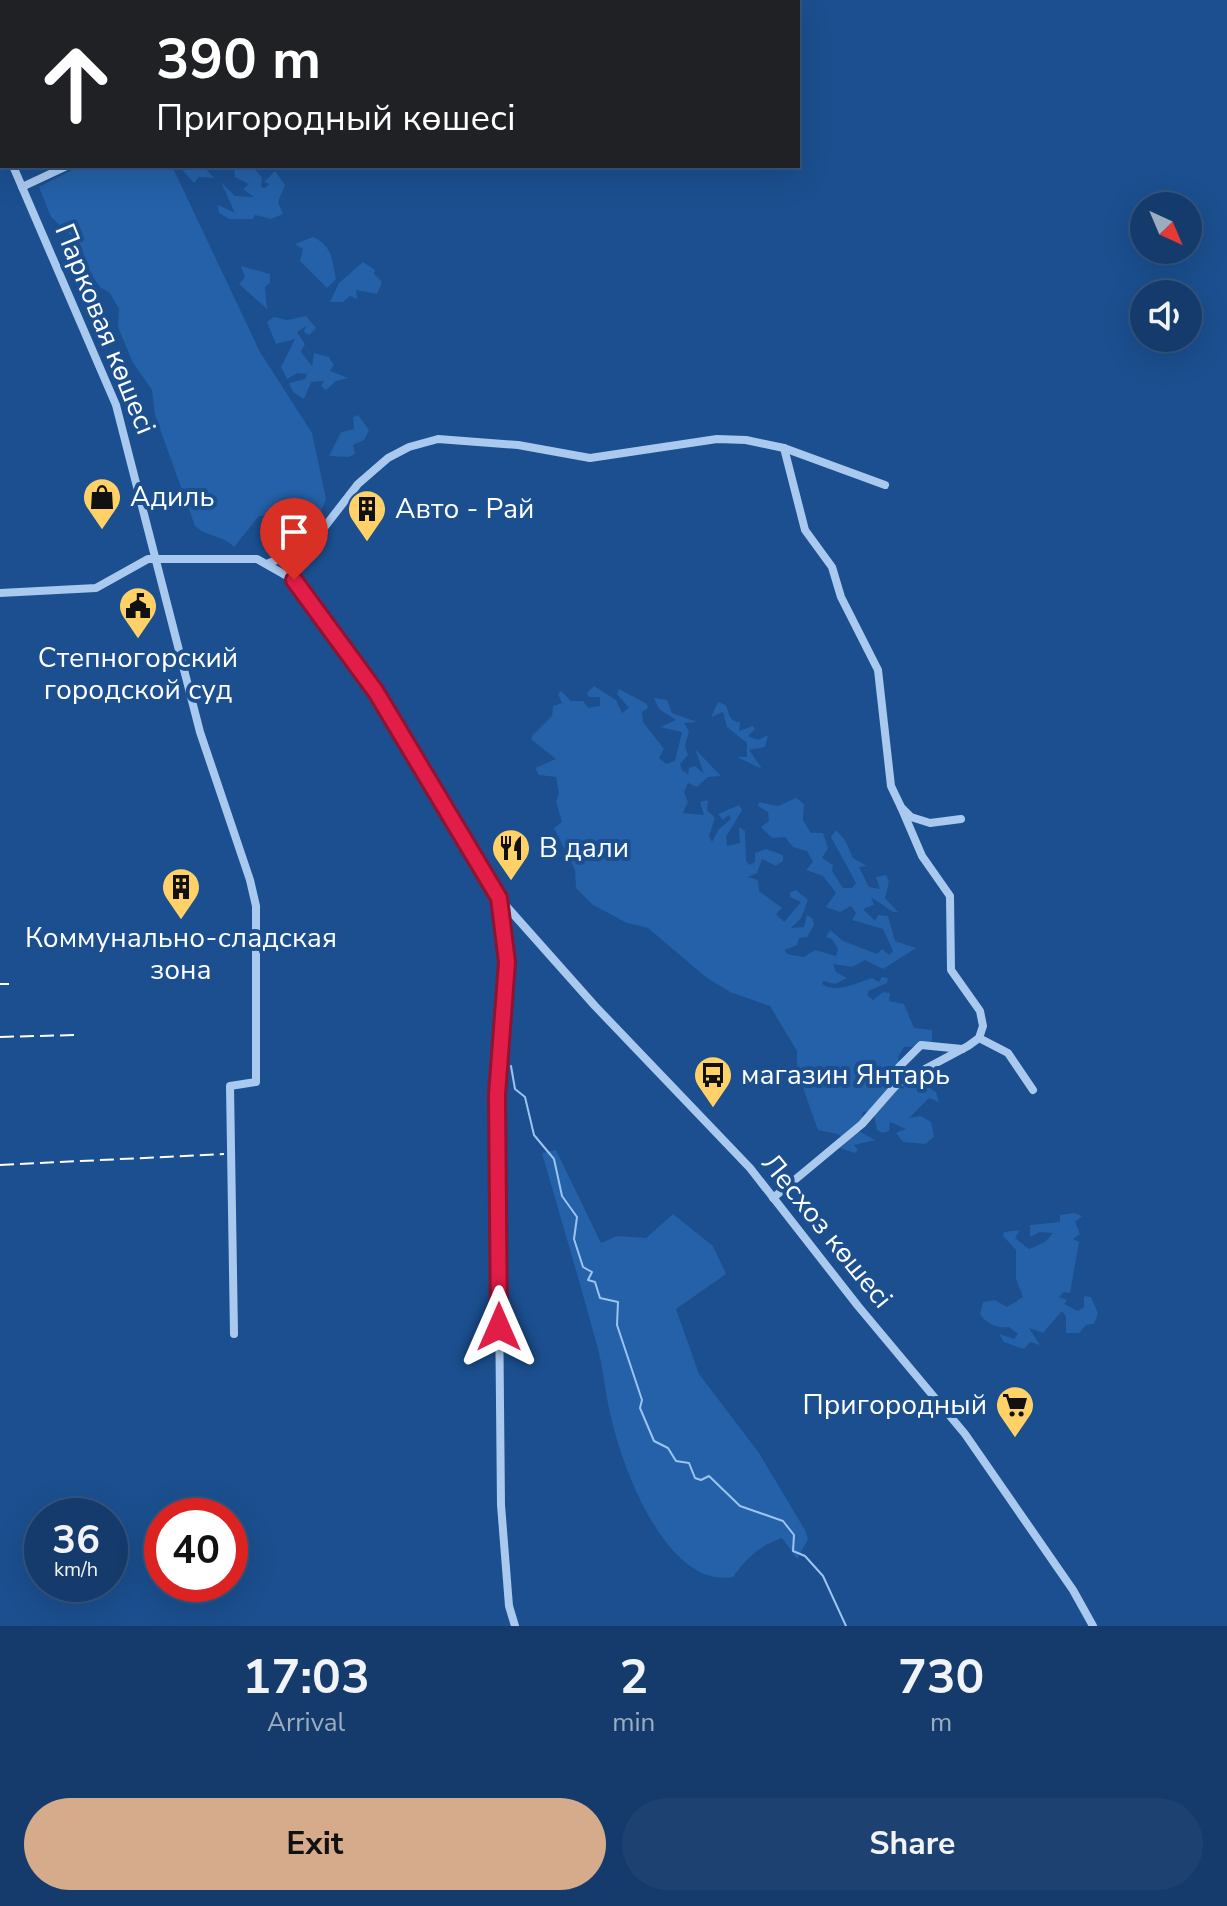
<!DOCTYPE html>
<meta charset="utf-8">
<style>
:root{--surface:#143b6b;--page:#1d4271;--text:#f1f3f6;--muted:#9dadc1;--line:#33557e;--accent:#d6ab8b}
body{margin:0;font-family:"Nunito Sans",sans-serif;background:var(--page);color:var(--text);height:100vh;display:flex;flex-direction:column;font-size:30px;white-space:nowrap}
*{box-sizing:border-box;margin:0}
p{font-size:26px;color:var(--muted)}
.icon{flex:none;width:44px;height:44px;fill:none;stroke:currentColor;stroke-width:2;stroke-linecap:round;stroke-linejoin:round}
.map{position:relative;height:1626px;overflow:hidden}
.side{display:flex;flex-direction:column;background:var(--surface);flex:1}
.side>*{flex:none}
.hud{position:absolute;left:0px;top:0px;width:800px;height:168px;box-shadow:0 8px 32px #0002,0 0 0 2px var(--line);background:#202124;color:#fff;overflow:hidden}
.needle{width:52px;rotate:136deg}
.tools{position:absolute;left:1130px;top:192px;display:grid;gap:16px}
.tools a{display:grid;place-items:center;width:72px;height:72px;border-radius:50%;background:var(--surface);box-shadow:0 8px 32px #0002,0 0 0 2px var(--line);font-size:40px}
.speed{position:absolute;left:24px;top:1498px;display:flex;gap:16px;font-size:40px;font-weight:700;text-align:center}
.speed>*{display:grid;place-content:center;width:104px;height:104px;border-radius:50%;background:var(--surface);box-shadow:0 8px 32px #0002,0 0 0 2px var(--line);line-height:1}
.speed small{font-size:20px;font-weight:400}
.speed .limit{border:12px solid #d22;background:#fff;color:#111}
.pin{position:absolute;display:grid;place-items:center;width:68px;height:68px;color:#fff;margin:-82px -34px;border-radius:50% 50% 50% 0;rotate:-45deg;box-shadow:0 0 8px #0007}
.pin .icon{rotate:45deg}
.me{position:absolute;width:88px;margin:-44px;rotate:0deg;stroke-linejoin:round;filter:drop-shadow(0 0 6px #0008)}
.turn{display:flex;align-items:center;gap:28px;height:168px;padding:0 24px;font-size:36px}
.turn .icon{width:104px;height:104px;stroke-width:2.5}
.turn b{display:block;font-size:56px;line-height:68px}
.eta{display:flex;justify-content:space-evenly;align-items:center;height:136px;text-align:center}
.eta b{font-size:48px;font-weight:700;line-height:56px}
.button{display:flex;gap:16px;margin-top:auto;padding:16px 24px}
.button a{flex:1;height:92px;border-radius:48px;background:var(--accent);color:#111;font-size:32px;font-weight:700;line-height:92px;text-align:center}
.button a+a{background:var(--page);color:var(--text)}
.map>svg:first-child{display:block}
.green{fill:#2461a8}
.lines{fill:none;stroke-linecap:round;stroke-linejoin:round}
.stream{stroke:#9cc4f0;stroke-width:2}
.minor{stroke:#a9c9ee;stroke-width:8}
.rail{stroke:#fff;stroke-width:2;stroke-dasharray:14 6;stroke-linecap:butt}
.route-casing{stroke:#92132f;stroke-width:20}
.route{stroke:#e11d48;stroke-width:14}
.labels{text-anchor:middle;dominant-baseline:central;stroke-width:8;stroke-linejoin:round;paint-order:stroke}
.street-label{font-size:28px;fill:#fff;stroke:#1b4f8f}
.poi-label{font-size:28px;fill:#fff;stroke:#1b4f8f;text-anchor:start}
</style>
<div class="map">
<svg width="1227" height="1626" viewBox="0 0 1227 1626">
<rect width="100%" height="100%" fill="#1b4f8f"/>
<g class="green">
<path d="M 80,166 L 172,166 L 260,352 L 312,433 L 326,499 L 316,525 L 288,514 L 259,516 L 234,547 C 223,535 206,537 195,526 L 155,415 L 152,390 L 133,363 L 118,327 L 119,309 L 110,293 L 100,287 L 91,274 L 80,244 L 51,217 L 39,187 Z"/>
<path d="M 179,166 L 203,166 L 214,178 L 199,177 L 194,183 Z"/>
<path d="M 225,166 L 255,169 L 262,178 L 261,187 L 265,188 L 269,184 L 264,182 L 275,171 L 285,185 L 278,202 L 283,214 L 271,219 L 255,215 L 253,219 L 229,219 L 219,213 L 218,205 L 235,213 L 221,182 L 235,196 L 254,197 L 243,189 L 249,184 L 235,177 L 234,168 L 225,170 Z"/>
<path d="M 313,237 C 333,246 332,261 336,279 L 327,288 L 300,261 L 303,249 L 295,244 Z"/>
<path d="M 363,262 L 375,270 L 374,274 L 382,282 L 377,294 L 356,290 L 357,299 L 350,296 L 343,302 L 330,302 L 339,283 Z"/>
<path d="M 241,266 L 270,274 L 270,283 L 265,287 L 267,309 L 239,284 L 245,277 Z"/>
<path d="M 306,316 L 316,328 L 309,335 L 304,332 L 306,326 L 297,332 L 305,344 L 301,352 L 312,366 L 314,353 L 329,357 L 334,365 L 330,371 L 348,378 L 336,381 L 326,390 L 321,386 L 324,381 L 311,382 L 304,399 L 293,392 L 289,383 L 305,379 L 307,374 L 297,373 L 287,379 L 281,367 L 295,339 L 276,344 L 267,322 L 274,317 L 287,320 Z"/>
<path d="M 358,415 L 369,430 L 364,440 L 353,445 L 355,454 L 349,457 L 329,456 L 341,432 L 354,429 L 353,417 Z"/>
<path d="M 594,686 L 616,700 L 622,713 L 629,708 L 617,694 L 619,689 L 647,704 L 648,708 L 642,712 L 643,722 L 664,749 L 659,758 L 666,764 L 675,761 L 682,732 L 660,727 L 676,720 L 659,709 L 654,698 L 667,700 L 672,713 L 697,722 L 684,723 L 689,731 L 685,746 L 688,755 L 680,764 L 682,770 L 688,774 L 689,768 L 695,766 L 704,774 L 695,749 L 721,776 L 708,777 L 697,787 L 688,783 L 684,792 L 688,802 L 683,813 L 704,815 L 700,802 L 708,800 L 707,810 L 715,818 L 709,836 L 712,842 L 719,829 L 731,819 L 729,815 L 723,820 L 718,814 L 739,805 L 742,810 L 726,837 L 727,846 L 740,843 L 739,827 L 745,831 L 746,860 L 749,865 L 755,862 L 755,853 L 766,849 L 783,855 L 783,861 L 776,866 L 762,859 L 757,873 L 748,877 L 758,880 L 759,891 L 782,908 L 776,914 L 784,922 L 801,902 L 790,897 L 790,892 L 796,890 L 808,900 L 801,918 L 791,928 L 804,927 L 807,915 L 813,919 L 814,925 L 807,937 L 799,938 L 797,945 L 785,950 L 787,954 L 804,957 L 815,950 L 836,956 L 838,949 L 832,939 L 826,937 L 830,930 L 843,941 L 877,954 L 882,949 L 889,955 L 893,951 L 883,929 L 852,920 L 856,913 L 851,906 L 840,912 L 826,907 L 836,893 L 823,876 L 806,870 L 813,862 L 807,851 L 793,847 L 785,837 L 772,838 L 761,827 L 769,821 L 768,812 L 758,806 L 759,802 L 778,806 L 796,798 L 804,804 L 803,820 L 811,833 L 823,833 L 828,848 L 822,858 L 833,865 L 832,871 L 843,888 L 852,888 L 856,883 L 831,837 L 836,830 L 845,840 L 853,858 L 867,866 L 859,867 L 869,887 L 880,889 L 876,877 L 886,875 L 889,882 L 885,898 L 898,912 L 893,912 L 871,897 L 874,905 L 863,909 L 875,921 L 878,915 L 888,916 L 895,941 L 916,948 L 883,969 L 865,960 L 852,967 L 833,964 L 836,972 L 847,978 L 835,984 L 823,981 L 822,984 C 837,994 856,983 872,978 L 879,982 L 882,977 L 888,978 L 887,983 L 868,991 L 868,996 L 873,1000 L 883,992 L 890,993 L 889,1001 L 904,1004 L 914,1028 L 932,1030 L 932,1041 L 925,1046 L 904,1047 L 898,1057 L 900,1064 L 886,1071 L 886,1075 L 896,1074 L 890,1085 L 904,1089 L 902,1083 L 917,1080 L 936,1092 L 939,1102 L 929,1098 L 909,1118 L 921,1116 L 931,1122 L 934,1137 L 925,1144 L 903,1142 L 896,1133 L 906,1129 L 890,1122 L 889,1131 L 883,1133 L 877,1130 L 874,1115 L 869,1111 L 863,1112 L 861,1123 L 853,1128 L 875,1140 L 854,1145 L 858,1150 L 855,1153 L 840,1148 L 847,1141 L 838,1134 L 818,1130 L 797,1071 L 797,1051 L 770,1006 L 730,992 L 707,978 L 648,928 L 627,923 L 593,905 L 576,888 L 575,870 L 554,828 L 562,822 L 556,801 L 559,794 L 556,777 L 539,775 L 535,768 L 556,759 L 532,740 L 532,736 L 552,716 L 553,706 L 562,703 L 558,694 L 561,691 L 571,701 L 583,701 L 588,708 L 600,706 L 600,697 L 589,697 L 587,693 Z"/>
<path d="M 718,702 L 726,705 C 729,711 728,722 740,722 L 739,731 L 753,726 L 755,729 L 748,736 L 758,740 L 768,735 L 765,747 L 749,750 L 762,769 L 737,757 L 747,757 L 747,743 L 727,727 L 723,712 L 711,717 Z"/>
<path d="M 556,1150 L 601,1243 L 617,1236 L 646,1238 L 673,1214 L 713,1246 L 726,1274 L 676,1309 L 699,1374 L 759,1453 L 805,1530 L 808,1539 L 797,1559 L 782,1538 C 760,1545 746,1559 733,1577 C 665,1589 619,1461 609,1408 C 604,1386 603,1364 596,1342 C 579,1279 560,1216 542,1153 Z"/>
<path d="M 1074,1213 L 1082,1216 L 1075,1222 L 1080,1234 L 1073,1239 L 1079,1242 L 1070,1293 L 1064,1292 L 1059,1297 L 1067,1300 L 1064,1304 L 1078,1311 L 1084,1307 L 1084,1296 L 1091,1297 L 1098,1313 L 1094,1324 L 1086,1325 L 1079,1333 L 1066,1333 L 1066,1317 L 1062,1311 L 1043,1333 L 1029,1328 L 1040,1345 L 1030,1342 L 1024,1349 L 1004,1342 L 999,1334 L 1014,1339 L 1018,1334 L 1009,1327 C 999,1329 985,1323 980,1314 L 983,1302 L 995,1300 L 1007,1307 L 1023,1297 L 1016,1279 L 1016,1250 L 1003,1236 L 1004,1232 L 1020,1230 L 1015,1238 L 1029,1249 L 1045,1242 L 1053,1233 L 1040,1232 L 1030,1237 L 1030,1225 L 1060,1222 L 1060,1215 Z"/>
</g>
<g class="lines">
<path class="stream" d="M 511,1066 L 515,1089 L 525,1097 L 534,1135 L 554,1159 L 562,1196 L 577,1217 L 574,1239 L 583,1267 L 592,1272 L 588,1280 L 595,1282 L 600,1298 L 618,1302 L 617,1325 L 642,1400 L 640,1408 L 654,1441 L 668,1448 L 676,1461 L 689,1463 L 695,1478 L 701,1480 L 709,1476 L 740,1506 L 783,1521 L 794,1535 L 793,1551 L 805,1556 L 823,1576 L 846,1626"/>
<g class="minor">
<path d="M 262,2 L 264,0"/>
<path d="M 0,137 L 2,142"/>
<path d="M 13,166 L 116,405 L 200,732 L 250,880 L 256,906 L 256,1082 L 230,1086 L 234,1334"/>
<path d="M 22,187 L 67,166"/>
<path d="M 784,448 L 805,530 L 832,567 L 841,597 L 878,670 L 891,786 L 901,807 L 911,817 L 930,823 L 961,819"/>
<path d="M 269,563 L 309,547 L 358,484 L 388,458 L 409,447 L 438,439 L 518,445 L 590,458 L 717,439 L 746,440 L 784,448 L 885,485"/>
<path d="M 0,593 L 96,588 L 148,559 L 257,559 L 294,580 L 376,692 L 499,898 L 595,1006 L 750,1168 L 858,1306 L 965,1434 L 1073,1590 L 1093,1626"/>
<path d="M 499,899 L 507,962 L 497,1095 L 501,1505 L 509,1606 L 515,1626"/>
<path d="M 979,1038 L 1008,1053 L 1033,1090"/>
<path d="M 897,1084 L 899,1067 L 921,1045 L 962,1049"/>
<path d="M 773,1198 L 862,1124 L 897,1084 L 968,1046 L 979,1038 L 983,1026 L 980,1011 L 951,970 L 950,896 L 922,856 L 901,807"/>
</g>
<g class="rail">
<path d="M 0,984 L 9,984"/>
<path d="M 0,1037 L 74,1035"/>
<path d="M 0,1165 L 224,1154"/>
</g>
</g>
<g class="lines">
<g class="route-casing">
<path id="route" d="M 294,580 L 376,692 L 499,898 L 507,962 L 497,1095 L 499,1327"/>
</g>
<use href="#route" class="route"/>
</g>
<defs>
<g id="shop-pin" transform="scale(2)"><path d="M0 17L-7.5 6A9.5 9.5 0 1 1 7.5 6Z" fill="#ffd166" stroke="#1b4f8f"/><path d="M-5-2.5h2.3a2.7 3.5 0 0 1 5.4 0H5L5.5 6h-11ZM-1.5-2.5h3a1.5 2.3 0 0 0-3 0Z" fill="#111"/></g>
<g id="building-pin" transform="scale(2)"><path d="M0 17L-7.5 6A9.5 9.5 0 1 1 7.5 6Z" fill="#ffd166" stroke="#1b4f8f"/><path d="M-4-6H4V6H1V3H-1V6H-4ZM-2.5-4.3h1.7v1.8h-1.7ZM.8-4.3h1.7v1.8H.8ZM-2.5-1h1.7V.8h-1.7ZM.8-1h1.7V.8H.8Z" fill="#111"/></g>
<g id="civic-pin" transform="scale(2)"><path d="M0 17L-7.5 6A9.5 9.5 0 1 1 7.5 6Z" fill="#ffd166" stroke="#1b4f8f"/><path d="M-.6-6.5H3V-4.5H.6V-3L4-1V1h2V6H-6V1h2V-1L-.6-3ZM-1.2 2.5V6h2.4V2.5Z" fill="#111"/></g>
<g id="restaurant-pin" transform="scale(2)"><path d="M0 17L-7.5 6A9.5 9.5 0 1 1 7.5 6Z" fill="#ffd166" stroke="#1b4f8f"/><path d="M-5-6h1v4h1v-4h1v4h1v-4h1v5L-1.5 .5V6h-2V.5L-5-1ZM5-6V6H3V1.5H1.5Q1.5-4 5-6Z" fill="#111"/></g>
<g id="bus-pin" transform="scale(2)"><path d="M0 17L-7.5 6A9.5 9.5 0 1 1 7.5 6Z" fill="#ffd166" stroke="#1b4f8f"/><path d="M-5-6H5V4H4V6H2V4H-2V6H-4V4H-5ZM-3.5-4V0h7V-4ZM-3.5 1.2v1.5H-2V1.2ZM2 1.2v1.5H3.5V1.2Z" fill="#111"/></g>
<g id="supermarket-pin" transform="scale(2)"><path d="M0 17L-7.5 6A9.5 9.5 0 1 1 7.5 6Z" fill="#ffd166" stroke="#1b4f8f"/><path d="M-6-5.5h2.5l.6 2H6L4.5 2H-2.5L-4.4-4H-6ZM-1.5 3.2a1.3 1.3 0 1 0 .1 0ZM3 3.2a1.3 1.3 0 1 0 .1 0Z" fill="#111"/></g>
</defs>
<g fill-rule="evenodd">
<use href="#shop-pin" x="102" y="497"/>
<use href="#building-pin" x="367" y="509"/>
<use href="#civic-pin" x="138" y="606"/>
<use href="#restaurant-pin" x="511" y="848"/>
<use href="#building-pin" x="181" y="887"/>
<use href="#bus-pin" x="713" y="1075"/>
<use href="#supermarket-pin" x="1015" y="1405"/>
</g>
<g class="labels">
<g class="street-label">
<text transform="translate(105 329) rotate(68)">Парковая көшесі</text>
<text transform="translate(827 1231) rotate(51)">Лесхоз көшесі</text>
</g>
<g class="poi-label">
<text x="130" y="497">Адиль</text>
<text x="395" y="509">Авто - Рай</text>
<text x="138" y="658" text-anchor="middle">Степногорский<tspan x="138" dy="32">городской суд</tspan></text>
<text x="539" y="848">В дали</text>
<text x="181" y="938" text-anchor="middle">Коммунально-сладская<tspan x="181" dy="32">зона</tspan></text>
<text x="741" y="1075">магазин Янтарь</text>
<text x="987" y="1405" text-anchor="end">Пригородный</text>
</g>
</g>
</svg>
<div class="tools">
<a><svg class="needle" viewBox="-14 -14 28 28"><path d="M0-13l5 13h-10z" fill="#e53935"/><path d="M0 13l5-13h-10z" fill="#9dadc1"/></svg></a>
<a><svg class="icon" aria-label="sound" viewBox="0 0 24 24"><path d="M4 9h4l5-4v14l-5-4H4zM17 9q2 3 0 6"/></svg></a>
</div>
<div class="speed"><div>36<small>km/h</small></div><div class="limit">40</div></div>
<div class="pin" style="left:294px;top:580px;background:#d93025"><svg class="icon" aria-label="arrive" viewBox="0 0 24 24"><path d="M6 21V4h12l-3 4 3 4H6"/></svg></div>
<svg class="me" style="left:499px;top:1327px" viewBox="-20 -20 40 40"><path d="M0-17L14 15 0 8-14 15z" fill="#e11d48" stroke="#fff" stroke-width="4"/></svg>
<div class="hud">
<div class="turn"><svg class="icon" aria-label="ahead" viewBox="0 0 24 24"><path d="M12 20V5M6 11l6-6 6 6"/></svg><div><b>390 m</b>Пригородный көшесі</div></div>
</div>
</div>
<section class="side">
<div class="eta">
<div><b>17:03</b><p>Arrival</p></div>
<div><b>2</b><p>min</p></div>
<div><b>730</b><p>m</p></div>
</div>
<div class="button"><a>Exit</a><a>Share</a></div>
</section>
